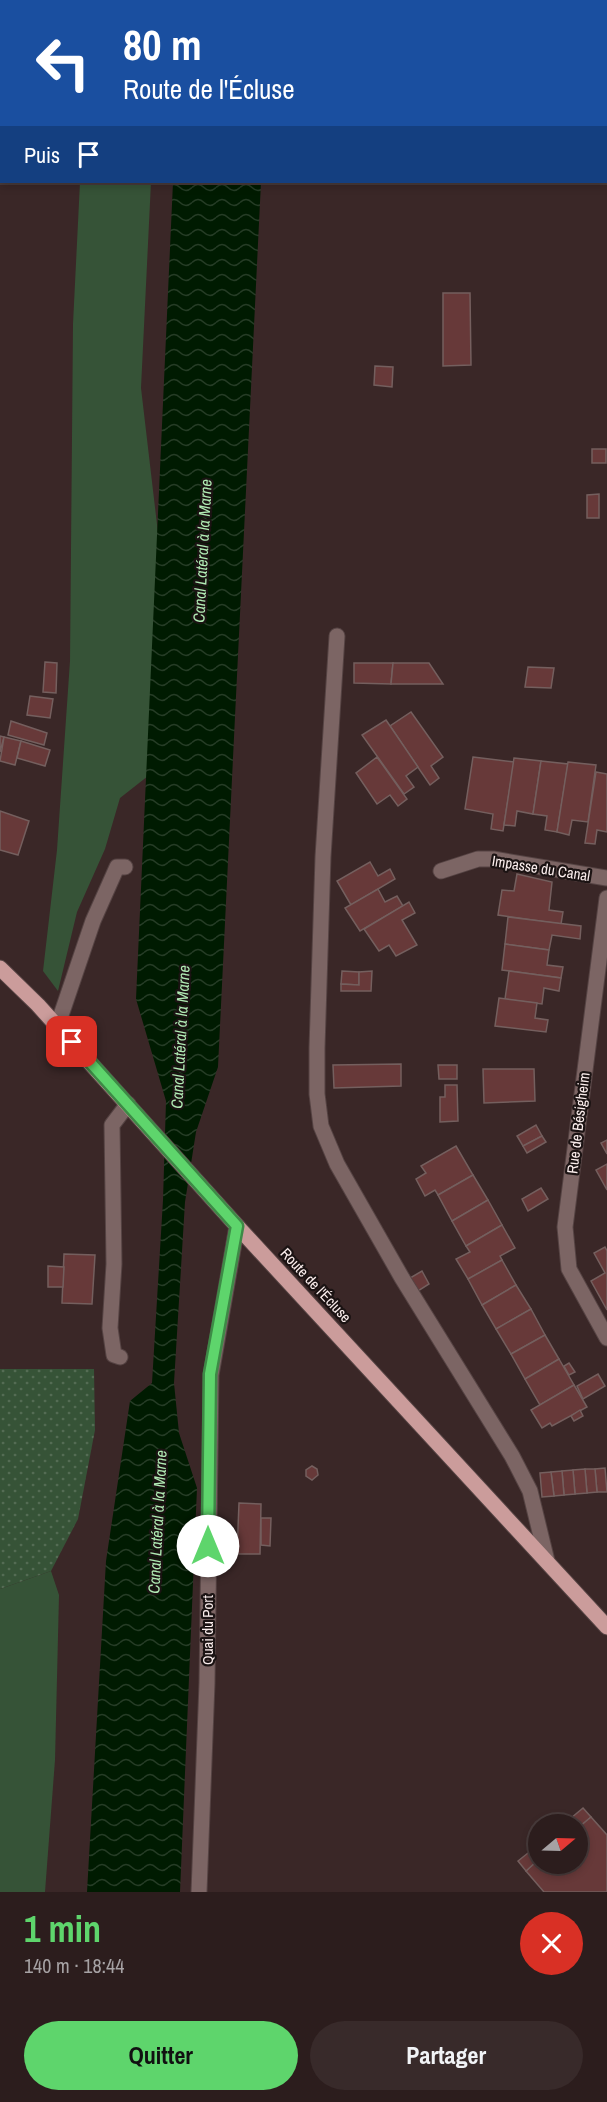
<!DOCTYPE html>
<html lang="fr">
<meta charset="utf-8">
<style>
:root{--surface:#2c1d1d;--page:#382a2a;--text:#f1f3f6;--muted:#a6a2a4;--line:#483b3b;--accent:#5ed56c}
body{margin:0;font-family:"Archivo Narrow",sans-serif;background:var(--page);color:var(--text);height:100vh;display:flex;flex-direction:column;font-size:22px;white-space:nowrap}
*{box-sizing:border-box;margin:0}
p{font-size:20px;color:var(--muted)}
.icon{flex:none;width:33px;height:33px;fill:none;stroke:currentColor;stroke-width:2;stroke-linecap:round;stroke-linejoin:round}
.map{position:relative;height:1892px;overflow:hidden}
.details{display:flex;flex-direction:column;background:var(--surface);flex:1}
.details>*{flex:none}
.guide{position:absolute;left:0px;top:0px;width:608px;height:183px;box-shadow:0 3px 9px #0003,0 0 0 2px var(--line);background:#1a4fa0;color:#fff;overflow:hidden}
.needle{width:39px;rotate:71deg}
.buttons{position:absolute;left:528px;top:1814px;display:grid;gap:12px}
.buttons a{display:grid;place-items:center;width:60px;height:60px;border-radius:50%;background:var(--surface);box-shadow:0 3px 9px #0003,0 0 0 2px var(--line);font-size:30px}
.pin{position:absolute;display:grid;place-items:center;width:51px;height:51px;color:#fff;margin:-26px;border-radius:12px;box-shadow:0 3px 9px #0006}
.me{position:absolute;width:66px;margin:-33px;rotate:0deg;stroke-linejoin:round;filter:drop-shadow(0 0 4px #0008)}
.turn{display:flex;align-items:center;gap:21px;height:126px;padding:0 24px;font-size:27px}
.turn .icon{width:78px;height:78px;stroke-width:2.5}
.turn b{display:block;font-size:42px;line-height:51px}
.then{display:flex;align-items:center;height:57px;padding:0 24px;background:#0003;gap:12px;font-size:22px}
.round{display:grid;place-items:center;flex:none;width:63px;height:63px;border-radius:32px;background:var(--page)}
.overview{display:flex;align-items:center;justify-content:space-between;height:102px;padding:0 24px}
h1{font-size:36px;font-weight:800;line-height:45px;color:var(--accent)}
.primary-button{display:flex;gap:12px;margin-top:auto;padding:12px 24px}
.primary-button a{flex:1;height:69px;border-radius:36px;background:var(--accent);color:#111;font-size:24px;font-weight:800;line-height:69px;text-align:center}
.primary-button a+a{background:var(--page);color:var(--text)}
.map>svg:first-child{display:block}
.green{fill:#365337}
.garden{fill:url(#garden-dots)}
.water{fill:url(#water-waves)}
.building{fill:#673939;stroke:#745f5e;stroke-width:1.5}
.lines{fill:none;stroke-linecap:round;stroke-linejoin:round}
.minor-casing{stroke:#554343;stroke-width:17}
.major-casing{stroke:#554343;stroke-width:17}
.minor{stroke:#7c6564;stroke-width:15}
.major{stroke:#cb9c9b;stroke-width:15}
.route-casing{stroke:#3d8a46;stroke-width:15}
.route{stroke:#5ed56c;stroke-width:10}
.labels{text-anchor:middle;dominant-baseline:central;stroke-width:4.5;stroke-linejoin:round;paint-order:stroke}
.street-label{font-size:15px;fill:#fbeeed;stroke:#1b1313}
.water-label{font-size:16px;font-style:italic;fill:#b1ebb4;stroke:#1b1313}
</style>
<div class="map">
<svg width="607" height="1892" viewBox="0 0 607 1892">
<defs>
<pattern id="garden-dots" width="8" height="8" patternUnits="userSpaceOnUse" patternTransform="scale(1.5)"><rect width="8" height="8" fill="#365337"/><path d="M2 2h.1M6 6h.1" fill="none" stroke="#546c54" stroke-width="1.8" stroke-linecap="round"/></pattern>
<pattern id="water-waves" width="16" height="10" patternUnits="userSpaceOnUse" patternTransform="scale(1.5)"><rect width="16" height="10" fill="#001b01"/><path d="M0 5q4-4 8 0t8 0" fill="none" stroke="#263c26"/></pattern>
</defs>
<rect width="100%" height="100%" fill="#3a2727"/>
<g class="green">
<path d="M 79,0 L 182,0 L 181,2 Z"/>
<path d="M 80,182 L 151,182 L 141,388 L 158,533 L 148,776 L 120,798 L 105,849 L 77,912 L 58,991 L 43,971 L 57,850 L 70,661 L 73,324 Z"/>
<path d="M 51,1571 L 59,1595 L 55,1760 L 45,1892 L 0,1892 L 0,1589 Z"/>
</g>
<g class="garden">
<path d="M 0,0 L 80,1 L 2,2 L 0,121 Z"/>
<path d="M 0,1369 L 94,1369 L 95,1430 L 78,1519 L 51,1571 L 0,1589 Z"/>
</g>
<path class="water" d="M 173,182 L 261,182 L 218,1067 L 196,1132 L 185,1202 L 174,1383 L 179,1433 L 197,1488 L 180,1892 L 87,1892 L 106,1561 L 130,1401 L 152,1383 L 163,1200 L 166,1101 L 136,999 Z"/>
<g class="building">
<path d="M 443,293 L 470,293 L 471,365 L 443,366 Z"/>
<path d="M 375,366 L 393,367 L 392,387 L 374,385 Z"/>
<rect x="592" y="449" width="14" height="14"/>
<path d="M 599,494 L 599,518 L 587,518 L 587,495 Z"/>
<path d="M 45,662 L 57,663 L 56,693 L 43,692 Z"/>
<path d="M 354,663 L 393,663 L 391,684 L 354,683 Z"/>
<path d="M 393,663 L 429,663 L 443,684 L 391,684 Z"/>
<path d="M 528,667 L 554,668 L 551,688 L 525,687 Z"/>
<path d="M 30,696 L 53,699 L 50,718 L 27,715 Z"/>
<path d="M 411,712 L 443,757 L 431,766 L 439,778 L 430,785 L 390,726 Z"/>
<path d="M 386,720 L 418,767 L 406,776 L 414,787 L 404,794 L 362,735 Z"/>
<path d="M 11,721 L 47,733 L 44,745 L 8,735 Z"/>
<path d="M 0,736 L 4,737 L 0,752 Z"/>
<path d="M 4,737 L 21,741 L 15,765 L 0,761 Z"/>
<path d="M 21,741 L 50,750 L 45,766 L 17,758 Z"/>
<path d="M 377,757 L 407,799 L 398,806 L 390,795 L 377,804 L 356,773 Z"/>
<path d="M 473,757 L 514,762 L 503,831 L 491,829 L 493,814 L 465,809 Z"/>
<path d="M 514,758 L 541,761 L 533,814 L 517,811 L 515,826 L 504,825 Z"/>
<path d="M 541,761 L 568,764 L 557,832 L 545,830 L 547,816 L 533,814 Z"/>
<path d="M 568,762 L 596,765 L 588,822 L 572,820 L 569,835 L 557,832 Z"/>
<path d="M 596,772 L 607,774 L 607,832 L 597,830 L 595,844 L 585,843 Z"/>
<path d="M 0,811 L 29,821 L 18,855 L 0,850 Z"/>
<path d="M 370,862 L 378,876 L 390,869 L 395,879 L 351,905 L 337,881 Z"/>
<path d="M 517,874 L 552,882 L 549,910 L 563,912 L 561,924 L 498,915 L 502,890 L 514,891 Z"/>
<path d="M 378,889 L 385,902 L 397,896 L 403,906 L 360,931 L 345,908 Z"/>
<path d="M 409,902 L 415,913 L 402,920 L 417,945 L 396,956 L 389,945 L 379,951 L 364,929 Z"/>
<path d="M 508,917 L 581,926 L 580,939 L 552,935 L 549,950 L 505,944 Z"/>
<path d="M 505,944 L 549,950 L 547,965 L 563,967 L 561,978 L 502,970 Z"/>
<path d="M 342,971 L 359,972 L 359,985 L 341,984 Z"/>
<path d="M 372,971 L 371,991 L 341,991 L 341,984 L 359,985 L 359,972 Z"/>
<path d="M 509,971 L 561,978 L 559,991 L 544,988 L 542,1004 L 505,999 Z"/>
<path d="M 499,998 L 537,1003 L 535,1018 L 548,1020 L 546,1032 L 495,1026 Z"/>
<path d="M 401,1064 L 401,1086 L 334,1088 L 333,1065 Z"/>
<path d="M 438,1065 L 457,1065 L 457,1079 L 439,1079 Z"/>
<path d="M 483,1069 L 534,1069 L 535,1101 L 484,1103 Z"/>
<path d="M 445,1085 L 457,1085 L 458,1121 L 440,1122 L 440,1097 L 445,1097 Z"/>
<path d="M 536,1125 L 542,1136 L 523,1146 L 517,1136 Z"/>
<path d="M 542,1136 L 546,1142 L 527,1153 L 523,1146 Z"/>
<path d="M 607,1140 L 607,1154 L 601,1143 Z"/>
<path d="M 456,1146 L 473,1175 L 438,1195 L 435,1190 L 425,1196 L 416,1179 L 426,1173 L 421,1166 Z"/>
<path d="M 607,1164 L 607,1190 L 596,1170 Z"/>
<path d="M 473,1175 L 488,1200 L 452,1221 L 438,1195 Z"/>
<path d="M 541,1188 L 548,1199 L 528,1211 L 522,1199 Z"/>
<path d="M 488,1200 L 502,1225 L 466,1246 L 452,1221 Z"/>
<path d="M 502,1225 L 515,1248 L 500,1256 L 502,1260 L 468,1279 L 456,1259 L 470,1252 L 466,1246 Z"/>
<path d="M 605,1247 L 607,1251 L 607,1310 L 591,1281 L 605,1273 L 594,1253 Z"/>
<path d="M 64,1254 L 95,1255 L 92,1304 L 62,1303 Z"/>
<path d="M 502,1260 L 516,1285 L 482,1305 L 468,1279 Z"/>
<path d="M 48,1266 L 64,1267 L 63,1287 L 48,1287 Z"/>
<path d="M 422,1271 L 429,1284 L 418,1291 L 410,1278 Z"/>
<path d="M 516,1285 L 531,1309 L 496,1329 L 482,1305 Z"/>
<path d="M 531,1309 L 545,1335 L 511,1354 L 496,1329 Z"/>
<path d="M 545,1335 L 559,1359 L 525,1379 L 511,1354 Z"/>
<path d="M 559,1359 L 574,1385 L 540,1405 L 525,1379 Z"/>
<path d="M 569,1363 L 575,1372 L 569,1375 L 564,1366 Z"/>
<path d="M 598,1374 L 605,1386 L 583,1399 L 577,1386 Z"/>
<path d="M 574,1385 L 587,1407 L 552,1426 L 550,1423 L 542,1428 L 531,1410 Z"/>
<path d="M 580,1410 L 583,1416 L 574,1421 L 571,1416 Z"/>
<path d="M 312,1466 L 317,1469 L 318,1475 L 312,1480 L 306,1476 L 306,1470 Z"/>
<path d="M 605,1468 L 607,1492 L 597,1492 L 595,1469 Z"/>
<path d="M 585,1469 L 595,1469 L 597,1492 L 587,1493 Z"/>
<path d="M 585,1469 L 587,1493 L 575,1494 L 573,1470 Z"/>
<path d="M 573,1470 L 575,1494 L 564,1495 L 562,1471 Z"/>
<path d="M 562,1471 L 564,1495 L 554,1496 L 551,1472 Z"/>
<path d="M 551,1472 L 554,1496 L 542,1497 L 540,1473 Z"/>
<path d="M 239,1503 L 261,1504 L 260,1554 L 237,1554 Z"/>
<path d="M 261,1518 L 271,1518 L 270,1546 L 261,1545 Z"/>
<path d="M 583,1808 L 591,1817 L 578,1828 L 578,1824 L 564,1824 Z"/>
<path d="M 591,1817 L 607,1835 L 607,1892 L 544,1892 L 526,1871 L 538,1860 L 538,1863 L 578,1863 L 578,1828 Z"/>
<path d="M 538,1845 L 538,1860 L 526,1871 L 518,1861 Z"/>
</g>
<g class="lines">
<g class="minor-casing">
<g id="minor">
<path d="M 337,636 L 323,857 L 317,1048 L 317,1094 L 321,1126 L 337,1164 L 402,1278 L 512,1456 L 530,1491 L 547,1561"/>
<path d="M 441,871 L 478,859 L 493,859 L 607,878"/>
<path d="M 607,898 L 565,1227 L 569,1269 L 607,1338"/>
<path d="M 57,1027 L 93,921 L 117,867 L 125,867"/>
<path d="M 120,1357 L 114,1355 L 110,1328 L 114,1264 L 112,1125 L 128,1104"/>
<path d="M 199,1892 L 207,1683 L 211,1375 L 237,1226"/>
</g>
</g>
<g class="major-casing">
<path id="major" d="M 0,968 L 38,1005 L 237,1226 L 607,1627"/>
</g>
<use href="#minor" class="minor"/>
<use href="#major" class="major"/>
</g>
<g class="lines">
<g class="route-casing">
<path id="route" d="M 72,1042 L 237,1226 L 210,1374 L 208,1546"/>
</g>
<use href="#route" class="route"/>
</g>
<g class="labels">
<g class="street-label">
<text transform="translate(541 868) rotate(9)">Impasse du Canal</text>
<text transform="translate(578 1123) rotate(-83)">Rue de Bésigheim</text>
<text transform="translate(316 1285) rotate(47)">Route de l'Écluse</text>
<text transform="translate(207 1630) rotate(-90)">Quai du Port</text>
</g>
<g class="water-label">
<text transform="translate(202 551) rotate(-87)">Canal Latéral à la Marne</text>
<text transform="translate(180 1037) rotate(-87)">Canal Latéral à la Marne</text>
<text transform="translate(157 1522) rotate(-87)">Canal Latéral à la Marne</text>
</g>
</g>
</svg>
<div class="buttons">
<a><svg class="needle" viewBox="-14 -14 28 28"><path d="M0-13l5 13h-10z" fill="#e53935"/><path d="M0 13l5-13h-10z" fill="#a6a2a4"/></svg></a>
</div>
<div class="pin" style="left:72px;top:1042px;background:#d93025"><svg class="icon" aria-label="arrive" viewBox="0 0 24 24"><path d="M6 21V4h12l-3 4 3 4H6"/></svg></div>
<svg class="me" style="left:208px;top:1546px" viewBox="-20 -20 40 40"><circle r="19" fill="#fff"/><path d="M0-13L10 11 0 6-10 11z" fill="#5ed56c"/></svg>
<div class="guide">
<div class="turn"><svg class="icon" aria-label="left" viewBox="0 0 24 24"><path d="M17 20v-9H6M10 6l-5 5 5 5"/></svg><div><b>80 m</b>Route de l'Écluse</div></div>
<div class="then">Puis<svg class="icon" aria-label="arrive" viewBox="0 0 24 24"><path d="M6 21V4h12l-3 4 3 4H6"/></svg></div>
</div>
</div>
<section class="details">
<div class="overview"><div><h1>1 min</h1><p>140 m · 18:44</p></div><a class="round" style="background:#d93025;color:#fff"><svg class="icon" aria-label="close" viewBox="0 0 24 24"><path d="M6 6l12 12M18 6L6 18"/></svg></a></div>
<div class="primary-button"><a>Quitter</a><a>Partager</a></div>
</section>
